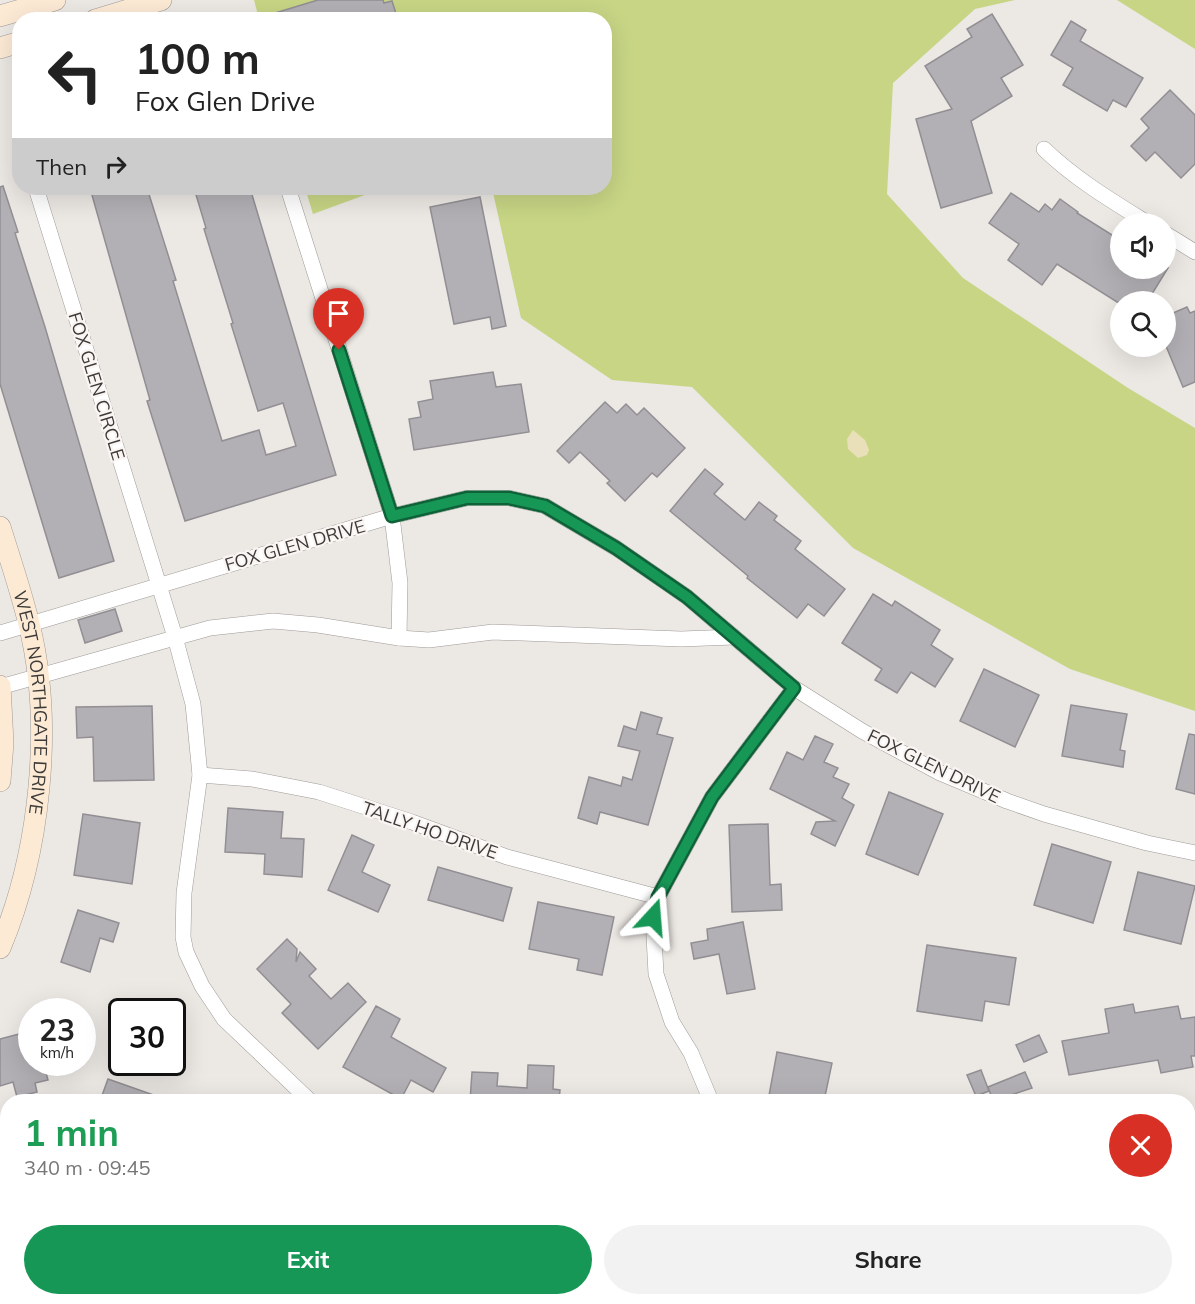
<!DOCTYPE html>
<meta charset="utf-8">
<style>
:root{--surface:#fff;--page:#f2f2f2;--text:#222;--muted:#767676;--accent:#179756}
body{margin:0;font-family:Mulish,sans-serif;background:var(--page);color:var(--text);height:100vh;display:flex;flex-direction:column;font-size:22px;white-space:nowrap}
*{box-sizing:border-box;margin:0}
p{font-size:20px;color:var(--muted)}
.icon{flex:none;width:33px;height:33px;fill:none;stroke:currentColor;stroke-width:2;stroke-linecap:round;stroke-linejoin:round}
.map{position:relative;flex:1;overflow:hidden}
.sheet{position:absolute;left:0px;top:1094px;width:1196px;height:212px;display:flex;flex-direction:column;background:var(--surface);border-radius:24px 24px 0 0;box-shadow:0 6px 24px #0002}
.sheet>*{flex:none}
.hud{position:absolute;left:12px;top:12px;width:600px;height:183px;border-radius:24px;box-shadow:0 6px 24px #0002;background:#fff;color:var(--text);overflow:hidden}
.tools{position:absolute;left:1110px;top:213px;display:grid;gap:12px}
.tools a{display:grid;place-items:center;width:66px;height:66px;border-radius:50%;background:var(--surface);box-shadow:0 6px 24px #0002;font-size:30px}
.speed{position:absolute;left:18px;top:998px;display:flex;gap:12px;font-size:30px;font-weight:700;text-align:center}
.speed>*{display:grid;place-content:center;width:78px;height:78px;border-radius:50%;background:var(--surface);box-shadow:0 6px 24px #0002;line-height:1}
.speed small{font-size:15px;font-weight:400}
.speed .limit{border:3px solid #111;border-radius:9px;background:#fff;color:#111}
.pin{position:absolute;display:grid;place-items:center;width:51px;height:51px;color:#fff;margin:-62px -26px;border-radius:50% 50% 50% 0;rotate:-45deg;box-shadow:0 0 6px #0007}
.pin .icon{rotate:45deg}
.me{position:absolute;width:66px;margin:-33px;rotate:19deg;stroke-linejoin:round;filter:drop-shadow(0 0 4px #0008)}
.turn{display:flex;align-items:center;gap:21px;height:126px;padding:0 24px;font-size:27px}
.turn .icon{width:78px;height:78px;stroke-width:2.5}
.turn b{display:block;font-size:42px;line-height:51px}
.then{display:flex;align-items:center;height:57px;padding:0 24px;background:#0003;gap:12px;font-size:22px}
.round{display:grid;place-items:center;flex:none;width:63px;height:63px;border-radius:32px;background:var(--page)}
.headline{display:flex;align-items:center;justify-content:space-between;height:102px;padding:0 24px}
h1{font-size:36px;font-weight:700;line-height:45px;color:#1e9e55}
.action{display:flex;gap:12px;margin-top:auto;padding:12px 24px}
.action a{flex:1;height:69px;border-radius:36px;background:var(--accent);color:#fff;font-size:24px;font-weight:700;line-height:69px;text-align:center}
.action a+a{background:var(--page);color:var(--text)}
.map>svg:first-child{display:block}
.green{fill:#c7d585}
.sand{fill:#e9e0ba}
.building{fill:#b3b0b5;stroke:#928f94;stroke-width:1.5}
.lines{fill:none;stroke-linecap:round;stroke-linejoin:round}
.minor-casing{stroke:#9e9a97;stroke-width:16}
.secondary-casing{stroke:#9e9a97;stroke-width:22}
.minor{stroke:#fff;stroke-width:15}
.secondary{stroke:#fdead5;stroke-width:21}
.route-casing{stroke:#0f6238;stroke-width:15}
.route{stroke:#179756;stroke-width:10}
.labels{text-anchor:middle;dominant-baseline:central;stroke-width:4.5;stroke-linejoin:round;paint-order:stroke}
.street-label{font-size:18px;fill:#3c3b39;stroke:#faf5f2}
</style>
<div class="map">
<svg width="1195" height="1304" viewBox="0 0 1195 1304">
<rect width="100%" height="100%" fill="#ece8e4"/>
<g class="green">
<path d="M 254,0 L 1015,0 L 975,9 L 893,83 L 887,194 L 963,278 L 1128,388 L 1195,428 L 1195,711 L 1070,669 L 853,548 L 692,387 L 612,380 L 521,318 L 492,188 L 604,188 L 604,20 L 259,19 Z"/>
<path d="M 1117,0 L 1195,0 L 1195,49 Z"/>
<path d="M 305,188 L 384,188 L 313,214 Z"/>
<path d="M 0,1131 L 8,1131 L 8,1298 L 344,1298 L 363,1304 L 0,1304 Z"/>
<path d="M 1195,1253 L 1195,1304 L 930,1304 L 963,1298 L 1188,1298 L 1188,1254 Z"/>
</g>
<path class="sand" d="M 853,430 L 865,440 L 869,450 L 867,455 L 858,458 L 848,449 L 847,439 Z"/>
<g class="building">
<path d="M 318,0 L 383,0 L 384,3 L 392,1 L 398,20 L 266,20 L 265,16 Z"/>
<path d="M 992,14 L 1023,65 L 1001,78 L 1012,96 L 971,121 L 992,193 L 941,208 L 916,119 L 952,109 L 925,66 L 972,37 L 967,29 Z"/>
<path d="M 1071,21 L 1086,30 L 1080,41 L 1143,78 L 1126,107 L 1113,100 L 1107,111 L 1063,85 L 1073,68 L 1051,55 Z"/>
<path d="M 1170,90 L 1195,115 L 1195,164 L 1181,178 L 1155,152 L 1146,161 L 1131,146 L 1149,128 L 1141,119 Z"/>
<path d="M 3,186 L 18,232 L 15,233 L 45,327 L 114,561 L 59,578 L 0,384 L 0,187 Z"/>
<path d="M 90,188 L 147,188 L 176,280 L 173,281 L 222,441 L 259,430 L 266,455 L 296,446 L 283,403 L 258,411 L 231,324 L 233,323 L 204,229 L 206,228 L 194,188 L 250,188 L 336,475 L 185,521 L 147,401 L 150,400 Z"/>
<path d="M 1011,193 L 1039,212 L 1045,204 L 1052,210 L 1060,199 L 1078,212 L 1077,213 L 1120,240 L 1120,268 L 1168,268 L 1147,302 L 1117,302 L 1057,264 L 1042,285 L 1008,260 L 1019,244 L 989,223 Z"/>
<path d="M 480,197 L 506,326 L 492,329 L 490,317 L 454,324 L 430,207 Z"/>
<path d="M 1187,307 L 1190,313 L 1195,311 L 1195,382 L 1183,387 L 1166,346 L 1166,316 Z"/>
<path d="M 493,372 L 496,387 L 521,384 L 529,432 L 414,450 L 409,419 L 421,417 L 418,402 L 433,399 L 430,381 Z"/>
<path d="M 605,402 L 617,413 L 626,404 L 637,415 L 644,408 L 685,448 L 657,477 L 652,473 L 625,501 L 607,483 L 610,481 L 580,452 L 569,463 L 557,451 Z"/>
<path d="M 705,469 L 723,484 L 714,494 L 745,520 L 759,502 L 777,516 L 774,520 L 801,541 L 795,549 L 845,589 L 824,616 L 808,604 L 797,618 L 747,578 L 748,576 L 670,511 Z"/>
<path d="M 873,594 L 892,606 L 895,601 L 940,630 L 931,645 L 953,659 L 935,687 L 911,672 L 897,693 L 875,680 L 882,669 L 842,643 Z"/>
<path d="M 115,609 L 122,631 L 85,643 L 78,620 Z"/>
<path d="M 984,669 L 1039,695 L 1015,747 L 960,721 Z"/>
<path d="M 1071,705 L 1127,714 L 1120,750 L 1125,751 L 1123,767 L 1062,756 Z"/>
<path d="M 152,706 L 154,780 L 94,781 L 93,737 L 77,738 L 76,707 Z"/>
<path d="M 641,712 L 662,718 L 657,734 L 673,738 L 648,825 L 600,812 L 597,824 L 578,818 L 589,777 L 621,786 L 623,777 L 632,780 L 640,751 L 618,746 L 624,726 L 636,730 Z"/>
<path d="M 1189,734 L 1195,735 L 1195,794 L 1176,789 Z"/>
<path d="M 815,736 L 833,744 L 824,762 L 838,768 L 833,777 L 849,784 L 842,798 L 854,805 L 835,846 L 811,834 L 816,822 L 835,821 L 770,789 L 787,752 L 803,760 Z"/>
<path d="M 889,792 L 943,814 L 918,875 L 866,854 Z"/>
<path d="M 228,808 L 283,812 L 281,838 L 304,839 L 302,877 L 264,874 L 265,854 L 225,852 Z"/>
<path d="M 83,814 L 140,823 L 132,884 L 74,875 Z"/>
<path d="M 768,824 L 770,885 L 781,884 L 782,910 L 732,912 L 729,825 Z"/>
<path d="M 352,835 L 374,845 L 362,872 L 390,885 L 378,912 L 328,890 Z"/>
<path d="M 1052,844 L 1111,862 L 1093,923 L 1034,905 Z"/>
<path d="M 438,867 L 512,888 L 503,921 L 428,900 Z"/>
<path d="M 1138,872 L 1195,886 L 1181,944 L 1124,930 Z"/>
<path d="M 538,902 L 614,917 L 602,975 L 577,970 L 579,959 L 529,949 Z"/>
<path d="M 78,910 L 119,923 L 113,942 L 100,938 L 90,972 L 61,962 Z"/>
<path d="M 743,922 L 755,989 L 727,994 L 719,954 L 694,959 L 691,943 L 708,940 L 707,929 Z"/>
<path d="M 287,939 L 297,949 L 296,962 L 300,952 L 316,969 L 309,976 L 331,999 L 348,983 L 366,1002 L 318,1049 L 282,1013 L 291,1004 L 257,969 Z"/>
<path d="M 927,945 L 1016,958 L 1009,1005 L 985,1001 L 982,1021 L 917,1011 Z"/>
<path d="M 1133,1004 L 1135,1013 L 1178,1006 L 1181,1019 L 1195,1017 L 1195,1056 L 1191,1056 L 1193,1067 L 1161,1073 L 1158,1060 L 1069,1075 L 1062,1041 L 1109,1033 L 1105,1009 Z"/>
<path d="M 376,1006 L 400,1019 L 391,1037 L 446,1068 L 433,1092 L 411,1080 L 401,1099 L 343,1067 Z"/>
<path d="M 23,1033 L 29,1056 L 32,1056 L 32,1062 L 43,1062 L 48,1080 L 35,1083 L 37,1092 L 17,1097 L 13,1082 L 0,1086 L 0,1039 Z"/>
<path d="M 1039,1035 L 1047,1052 L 1024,1062 L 1016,1045 Z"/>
<path d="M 777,1052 L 832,1063 L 824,1101 L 768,1101 Z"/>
<path d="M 528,1065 L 554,1066 L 553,1089 L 560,1090 L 559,1101 L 470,1101 L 472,1072 L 498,1073 L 497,1086 L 527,1088 Z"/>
<path d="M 981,1070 L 989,1091 L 976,1096 L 967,1075 Z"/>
<path d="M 1025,1072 L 1032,1088 L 993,1101 L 988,1087 Z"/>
<path d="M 108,1079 L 165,1099 L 165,1101 L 100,1101 Z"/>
</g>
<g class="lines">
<g class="minor-casing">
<g id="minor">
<path d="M 1044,149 C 1075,179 1112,201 1149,224"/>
<path d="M 36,188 L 175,637 L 193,704 L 200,775 L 184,893 L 183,937 L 186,952 L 202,986 L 224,1019 L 310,1101"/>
<path d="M 288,188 L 392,516 L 400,583 L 399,638"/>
<path d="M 1166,234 L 1195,252"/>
<path d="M 0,633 L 392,516 L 467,498 L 509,498 L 545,506 L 616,548 L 687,597 L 794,688 L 862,731 L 938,772 L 1007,801 L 1044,814 L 1147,843 L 1195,853"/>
<path d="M 0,687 L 210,628 L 273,621 L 318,625 L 399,638 L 429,640 L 493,632 L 681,639 L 734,637"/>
<path d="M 200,775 L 252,779 L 319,792 L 412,822 L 507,857 L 658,897"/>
<path d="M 711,1101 L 691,1053 L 672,1022 L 656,974 L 653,917 L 658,897 L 712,797 L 794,688"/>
<path d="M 1188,1119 L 1195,1117"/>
</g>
</g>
<g class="secondary-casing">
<g id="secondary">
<path d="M 0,16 L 55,0"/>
<path d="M 95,20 L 161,0"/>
<path d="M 0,48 L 20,42"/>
<path id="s1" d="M 0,527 C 10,559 21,591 29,624 C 54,725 40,853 0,948"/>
<path d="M 0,686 L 3,743 L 0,781"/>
</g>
</g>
<use href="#minor" class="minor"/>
<use href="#secondary" class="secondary"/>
</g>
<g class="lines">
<g class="route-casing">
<path id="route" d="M 339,350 L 392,516 L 467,498 L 509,498 L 545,506 L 616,548 L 687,597 L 794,688 L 712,797 L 658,897 L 653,917"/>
</g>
<use href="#route" class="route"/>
</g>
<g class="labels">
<g class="street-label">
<text transform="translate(97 386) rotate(73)">FOX GLEN CIRCLE</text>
<text transform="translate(295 545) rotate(-16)">FOX GLEN DRIVE</text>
<text stroke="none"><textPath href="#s1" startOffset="180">WEST NORTHGATE DRIVE</textPath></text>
<text transform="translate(934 766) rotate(26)">FOX GLEN DRIVE</text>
<text transform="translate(430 830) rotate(19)">TALLY HO DRIVE</text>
</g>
</g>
</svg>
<div class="tools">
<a><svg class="icon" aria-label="sound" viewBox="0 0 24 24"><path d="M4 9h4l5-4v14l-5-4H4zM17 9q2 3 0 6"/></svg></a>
<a><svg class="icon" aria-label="search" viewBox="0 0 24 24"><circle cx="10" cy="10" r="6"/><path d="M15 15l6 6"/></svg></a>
</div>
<div class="speed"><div>23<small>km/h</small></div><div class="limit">30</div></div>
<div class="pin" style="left:339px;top:350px;background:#d93025"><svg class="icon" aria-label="arrive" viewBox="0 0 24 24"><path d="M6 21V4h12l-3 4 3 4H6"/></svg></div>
<svg class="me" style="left:653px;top:917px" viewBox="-20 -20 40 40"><path d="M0-17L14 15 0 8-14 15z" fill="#179756" stroke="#fff" stroke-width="4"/></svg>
<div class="hud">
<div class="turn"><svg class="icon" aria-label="left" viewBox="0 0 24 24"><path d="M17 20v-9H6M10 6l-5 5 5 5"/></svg><div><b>100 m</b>Fox Glen Drive</div></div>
<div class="then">Then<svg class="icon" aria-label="right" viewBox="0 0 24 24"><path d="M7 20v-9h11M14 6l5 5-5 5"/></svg></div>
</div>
<section class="sheet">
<div class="headline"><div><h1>1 min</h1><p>340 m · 09:45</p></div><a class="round" style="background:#d93025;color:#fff"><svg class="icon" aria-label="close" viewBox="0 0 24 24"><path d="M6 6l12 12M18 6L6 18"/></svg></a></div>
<div class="action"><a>Exit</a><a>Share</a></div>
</section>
</div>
